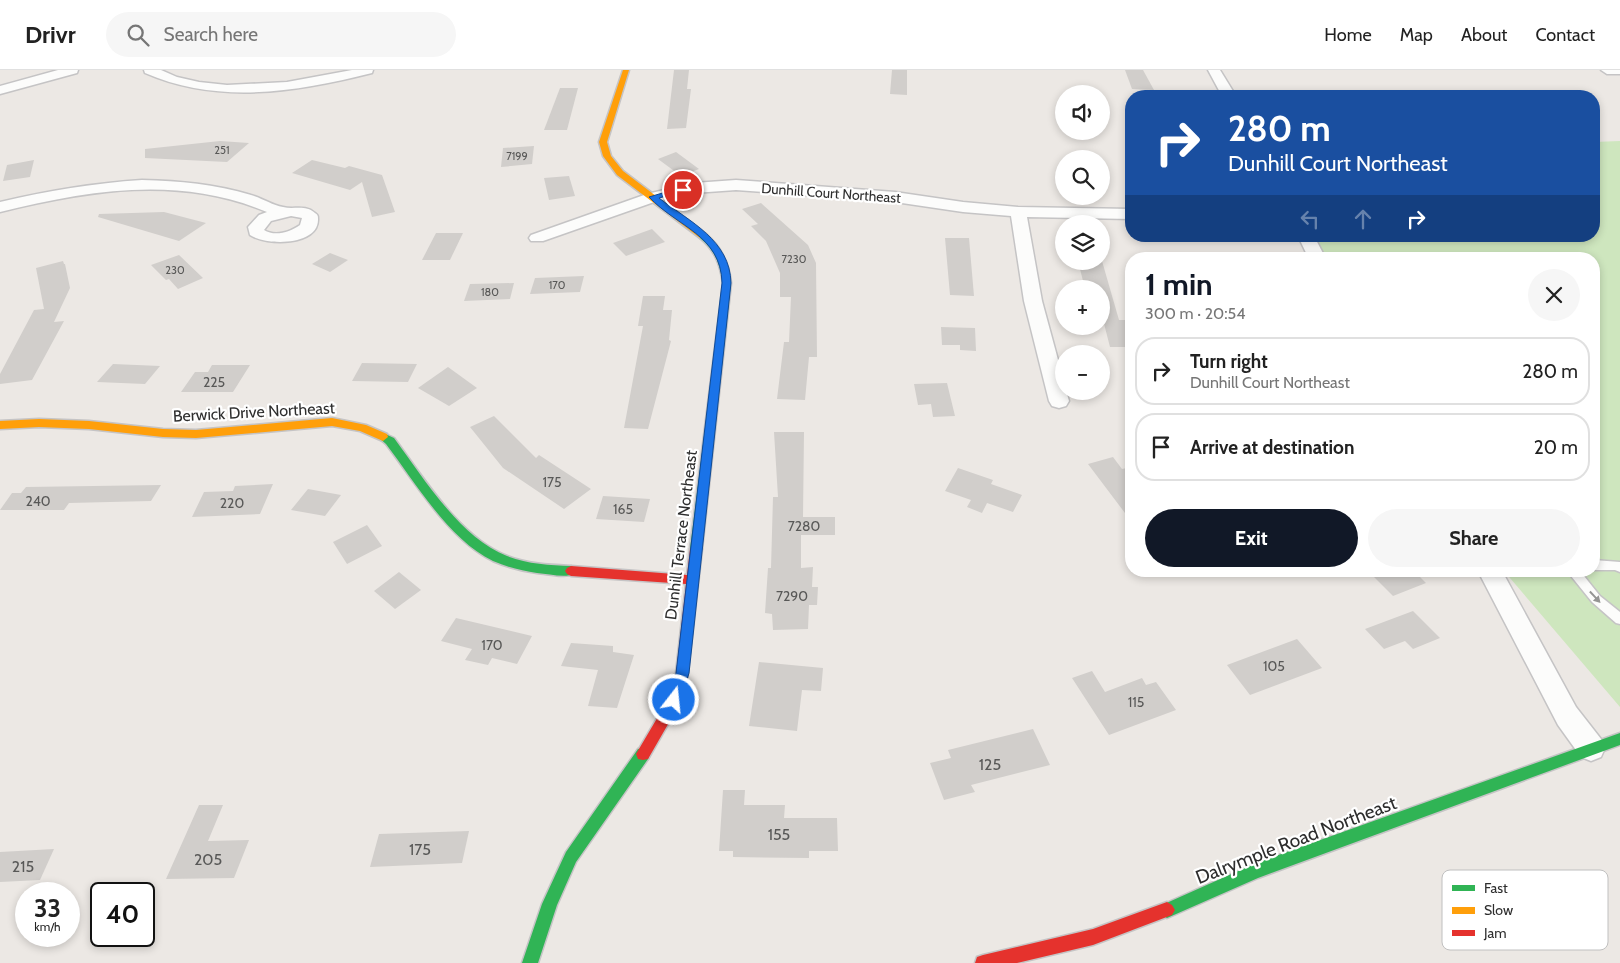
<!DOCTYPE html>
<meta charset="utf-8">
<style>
:root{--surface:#fff;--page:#f6f6f6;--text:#222;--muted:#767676;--line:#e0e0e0;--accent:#111827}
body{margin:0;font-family:Cabin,sans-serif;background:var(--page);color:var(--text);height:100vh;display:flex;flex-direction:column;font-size:19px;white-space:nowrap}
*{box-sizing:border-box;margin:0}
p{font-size:16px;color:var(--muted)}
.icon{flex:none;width:28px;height:28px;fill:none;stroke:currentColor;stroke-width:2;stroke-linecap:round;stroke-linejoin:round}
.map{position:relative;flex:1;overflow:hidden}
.panel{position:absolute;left:1125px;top:182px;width:475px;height:325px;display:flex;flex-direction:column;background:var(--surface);border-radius:20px;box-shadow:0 2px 8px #0003}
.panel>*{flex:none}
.top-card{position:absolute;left:1125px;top:20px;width:475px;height:152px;border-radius:20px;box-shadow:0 2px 8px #0003;background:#1a4fa0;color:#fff;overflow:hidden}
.buttons{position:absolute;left:1055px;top:15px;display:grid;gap:10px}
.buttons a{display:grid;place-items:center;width:55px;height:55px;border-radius:50%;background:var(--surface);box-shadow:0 2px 8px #0003;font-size:25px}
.speed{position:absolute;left:15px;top:812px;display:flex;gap:10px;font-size:25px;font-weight:700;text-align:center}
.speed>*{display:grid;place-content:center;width:65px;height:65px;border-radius:50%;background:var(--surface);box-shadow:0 2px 8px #0003;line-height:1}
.speed small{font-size:12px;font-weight:400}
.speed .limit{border:2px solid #111;border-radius:8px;background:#fff;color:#111}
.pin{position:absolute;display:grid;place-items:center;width:42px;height:42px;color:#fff;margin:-21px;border:2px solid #fff;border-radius:50%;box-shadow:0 1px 5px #0007}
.me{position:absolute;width:55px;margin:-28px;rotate:16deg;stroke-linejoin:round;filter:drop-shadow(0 0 4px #0008)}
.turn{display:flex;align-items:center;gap:18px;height:105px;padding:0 20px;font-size:22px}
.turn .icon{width:65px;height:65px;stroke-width:2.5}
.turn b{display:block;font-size:35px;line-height:42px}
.lanes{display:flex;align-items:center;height:48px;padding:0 20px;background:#0003;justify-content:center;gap:25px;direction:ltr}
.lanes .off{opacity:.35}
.round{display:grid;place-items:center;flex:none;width:52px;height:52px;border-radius:26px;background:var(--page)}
.overview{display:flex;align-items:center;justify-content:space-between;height:85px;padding:0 20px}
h1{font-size:30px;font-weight:700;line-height:38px;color:var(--accent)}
.primary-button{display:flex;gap:10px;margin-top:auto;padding:10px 20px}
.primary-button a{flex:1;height:58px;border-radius:30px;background:var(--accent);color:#fff;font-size:20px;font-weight:700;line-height:58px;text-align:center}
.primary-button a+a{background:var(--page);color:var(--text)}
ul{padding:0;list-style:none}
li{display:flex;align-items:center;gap:15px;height:68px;margin:0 10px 8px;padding:0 10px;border:2px solid var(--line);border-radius:20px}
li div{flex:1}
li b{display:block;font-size:19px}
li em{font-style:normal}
header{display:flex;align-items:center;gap:30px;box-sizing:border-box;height:70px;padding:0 25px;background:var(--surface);border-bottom:1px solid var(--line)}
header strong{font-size:24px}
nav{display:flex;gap:28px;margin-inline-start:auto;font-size:18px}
.search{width:350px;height:45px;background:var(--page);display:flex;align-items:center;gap:12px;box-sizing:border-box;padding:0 18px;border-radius:28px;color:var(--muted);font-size:19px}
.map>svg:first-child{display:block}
.green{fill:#cee6be}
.building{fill:#d1cecb}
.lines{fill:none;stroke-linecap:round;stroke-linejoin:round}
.lane-casing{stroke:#c5c4c5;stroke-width:3}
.street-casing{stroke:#c5c4c5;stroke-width:3}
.fast-casing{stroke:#c5c4c5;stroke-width:3}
.slow-casing{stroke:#c5c4c5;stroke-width:3}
.jam-casing{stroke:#c5c4c5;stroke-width:3}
.lane{fill:#fcfcfb;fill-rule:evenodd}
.street{fill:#fcfcfb;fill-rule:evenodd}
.fast{fill:#30b455;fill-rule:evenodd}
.slow{fill:#ff9f0a;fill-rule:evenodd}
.jam{fill:#e5322d;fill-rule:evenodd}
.oneway{fill:#959594}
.route{fill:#1a73e8;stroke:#114b97}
.labels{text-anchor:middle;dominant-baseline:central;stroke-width:4.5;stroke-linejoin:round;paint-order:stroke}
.far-number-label{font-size:11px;fill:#585857}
.far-street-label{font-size:14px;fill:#2e2e2e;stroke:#fff}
.number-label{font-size:14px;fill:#585857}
.street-label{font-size:16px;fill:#2e2e2e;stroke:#fff}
.near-number-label{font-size:16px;fill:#585857}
.near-street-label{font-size:19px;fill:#2e2e2e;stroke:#fff}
.key{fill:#fff;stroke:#c0c0c0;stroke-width:1}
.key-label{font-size:14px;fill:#2e2e2e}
</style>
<header>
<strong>Drivr</strong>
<div class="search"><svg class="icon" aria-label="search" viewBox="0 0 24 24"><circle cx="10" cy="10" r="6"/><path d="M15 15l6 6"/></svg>Search here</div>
<nav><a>Home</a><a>Map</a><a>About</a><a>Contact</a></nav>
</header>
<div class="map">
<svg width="1620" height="893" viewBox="0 0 1620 893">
<rect width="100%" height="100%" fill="#ece8e4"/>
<path class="green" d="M 1620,71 L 1620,637 L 1504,501 L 1594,501 L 1594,189 L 1322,189 L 1310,166 L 1594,166 L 1594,72 Z"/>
<g class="building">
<path d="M 674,0 L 689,0 L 687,19 L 691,19 L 686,58 L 667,59 Z"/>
<path d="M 892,0 L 907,0 L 907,25 L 890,24 Z"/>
<path d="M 1125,0 L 1143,0 L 1154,20 L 1132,19 Z"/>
<path d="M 560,18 L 578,18 L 567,60 L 544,60 Z"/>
<path d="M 220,71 L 249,73 L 227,92 L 145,88 L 145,79 Z"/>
<path d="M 534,76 L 532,94 L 501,97 L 503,78 Z"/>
<path d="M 676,82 L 699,99 L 681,106 L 658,89 Z"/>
<path d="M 34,90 L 30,107 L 3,111 L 7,95 Z"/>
<path d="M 312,90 L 345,98 L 349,96 L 382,105 L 395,142 L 372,147 L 362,112 L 350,120 L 292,103 Z"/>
<path d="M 569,106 L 575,126 L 549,130 L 544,108 Z"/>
<path d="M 761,133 L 808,175 L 816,193 L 817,287 L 809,287 L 805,330 L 777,329 L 784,272 L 789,272 L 791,227 L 780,227 L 780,203 L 766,171 L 751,156 L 758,154 L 742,139 Z"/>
<path d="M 164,142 L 206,153 L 179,171 L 98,147 L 99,144 Z"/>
<path d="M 652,159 L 665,172 L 626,186 L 613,173 Z"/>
<path d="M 436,163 L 463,163 L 450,190 L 422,190 Z"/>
<path d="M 945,168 L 969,168 L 974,226 L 950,225 Z"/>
<path d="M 330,183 L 348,190 L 330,202 L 312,194 Z"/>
<path d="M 179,185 L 203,208 L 178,219 L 169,209 L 166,210 L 151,195 Z"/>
<path d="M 63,191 L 64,194 L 65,194 L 70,218 L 54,252 L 64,251 L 32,310 L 0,314 L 0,304 L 34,240 L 44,239 L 36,198 Z"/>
<path d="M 1078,191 L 1102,191 L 1119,250 L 1131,250 L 1131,277 L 1110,277 L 1101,242 L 1101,219 L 1085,219 Z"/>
<path d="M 584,206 L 580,222 L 530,224 L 535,208 Z"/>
<path d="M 514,213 L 510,229 L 464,231 L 470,214 Z"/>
<path d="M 643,226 L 665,226 L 663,240 L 672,240 L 669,270 L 671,271 L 648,359 L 624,358 L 643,256 L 638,256 Z"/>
<path d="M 941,257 L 975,258 L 976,281 L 960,280 L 960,275 L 942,275 Z"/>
<path d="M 362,293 L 417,294 L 408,312 L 352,311 Z"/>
<path d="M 113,294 L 160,296 L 145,314 L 97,312 Z"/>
<path d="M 212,295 L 250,295 L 233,322 L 181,322 L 195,302 L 208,302 Z"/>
<path d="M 448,297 L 477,318 L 449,336 L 418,318 Z"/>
<path d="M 947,313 L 955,346 L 933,347 L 931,334 L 918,335 L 914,314 Z"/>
<path d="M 494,346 L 536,388 L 539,385 L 591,419 L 564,439 L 503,398 L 470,357 Z"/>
<path d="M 774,362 L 804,362 L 803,447 L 835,447 L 835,465 L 801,465 L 801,498 L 813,497 L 812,517 L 818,517 L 817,535 L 809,535 L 808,559 L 773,560 L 772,544 L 765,543 L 768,498 L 771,498 L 773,427 L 778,427 Z"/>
<path d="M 1113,387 L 1122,399 L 1131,397 L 1131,451 L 1088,394 Z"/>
<path d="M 958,398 L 993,410 L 991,414 L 1022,425 L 1013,442 L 987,433 L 982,443 L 967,437 L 971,430 L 945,421 Z"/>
<path d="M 273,414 L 260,444 L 192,447 L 204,422 L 233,421 L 235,416 Z"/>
<path d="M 161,415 L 151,431 L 69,433 L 64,440 L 0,440 L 12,423 L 21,423 L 26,417 Z"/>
<path d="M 308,419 L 341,425 L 325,446 L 291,440 Z"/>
<path d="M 603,426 L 650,429 L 644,452 L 596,449 Z"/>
<path d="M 367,455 L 382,476 L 347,494 L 333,472 Z"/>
<path d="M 1368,501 L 1414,501 L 1426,513 L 1393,526 Z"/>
<path d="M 399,502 L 421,520 L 395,539 L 374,521 Z"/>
<path d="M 1413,541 L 1440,568 L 1413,579 L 1405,571 L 1384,579 L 1365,559 Z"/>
<path d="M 456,548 L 532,566 L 517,594 L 492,588 L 488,595 L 465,590 L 472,579 L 441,571 Z"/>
<path d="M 1297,569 L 1322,598 L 1250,625 L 1227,595 Z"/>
<path d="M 571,573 L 613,576 L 613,582 L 634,585 L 617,638 L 588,636 L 598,600 L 561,596 Z"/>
<path d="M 759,592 L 823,598 L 821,621 L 802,620 L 797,661 L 749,656 Z"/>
<path d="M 1092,601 L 1105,622 L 1142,608 L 1146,615 L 1156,612 L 1176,640 L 1109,665 L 1072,608 Z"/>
<path d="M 1033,659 L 1050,695 L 971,715 L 975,722 L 944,730 L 930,693 L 951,688 L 948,680 Z"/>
<path d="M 723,720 L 745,720 L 744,735 L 785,735 L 784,748 L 837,748 L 838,781 L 809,781 L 809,788 L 733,787 L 733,781 L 719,781 Z"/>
<path d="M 199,735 L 223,735 L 208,771 L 249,770 L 234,808 L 166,809 Z"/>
<path d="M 469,761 L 462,793 L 370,797 L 379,764 Z"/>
<path d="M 54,779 L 40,810 L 0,812 L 0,782 Z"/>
</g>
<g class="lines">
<g class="lane-casing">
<g id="lane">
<path d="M 1594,490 L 1620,492 L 1620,502 L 1615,500 L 1594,500 Z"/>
<path d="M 1567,501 L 1580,501 L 1600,526 L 1620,542 L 1620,554 L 1616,553 L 1592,532 Z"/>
</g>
</g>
<g class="street-casing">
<g id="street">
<path d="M 58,0 L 78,0 L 77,3 L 0,24 L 0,16 Z"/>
<path d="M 144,0 L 161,0 L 177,7 L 199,12 L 227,15 L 287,12 L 352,0 L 373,0 L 372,3 C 297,22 218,35 145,3 Z"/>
<path d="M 1208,0 L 1220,0 L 1236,26 L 1222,26 Z"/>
<path d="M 1601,0 L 1620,0 L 1620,4 L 1607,4 Z"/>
<path d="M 142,110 C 180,111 215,114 251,125 C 262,128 272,135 283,137 C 294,140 305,134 315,143 C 318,145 318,146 318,149 C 319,176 266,176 250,165 L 248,157 L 259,145 L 267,142 C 179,105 90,120 0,142 L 0,132 C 47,121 94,113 142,110 ZM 291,146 L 302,148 L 300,155 C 290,162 275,167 264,160 L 271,151 Z"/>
<path d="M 736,110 L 895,122 L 963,132 L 1018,137 L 1131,139 L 1131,149 L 1027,147 L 1042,231 L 1064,312 L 1064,321 L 1066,321 L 1069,331 L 1066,336 L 1059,338 L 1052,336 L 1049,331 L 1024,231 L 1011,146 L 963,142 L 895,132 L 736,120 L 694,123 L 657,131 L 543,171 L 531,171 L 529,168 L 531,165 L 647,124 L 694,113 Z"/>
<path d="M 1298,166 L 1314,166 L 1326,189 L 1309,189 Z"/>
<path d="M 1478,501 L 1502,501 L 1576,637 L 1601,669 L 1605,678 L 1601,687 L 1591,691 L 1581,687 L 1558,655 Z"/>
</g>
</g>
<g class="fast-casing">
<g id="fast">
<path d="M 700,164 L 706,164 C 721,177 729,193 731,213 L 702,479 L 700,482 L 692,482 L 690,479 L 723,213 C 720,194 715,180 700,168 Z"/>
<path d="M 383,363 L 394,368 C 423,407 460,468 507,486 C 527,494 550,495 571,496 L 575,498 L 577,501 L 575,504 C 564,508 549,504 537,503 C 522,501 507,497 493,491 C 449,470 415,412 386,374 L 378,367 Z"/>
<path d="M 1620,663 L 1620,675 L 1258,808 L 1167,848 L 1162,845 L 1159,840 L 1162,835 L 1256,793 Z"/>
<path d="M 643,678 L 648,679 L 650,684 L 648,689 L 576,792 L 557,835 L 538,893 L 522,893 L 542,834 L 566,782 L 638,679 Z"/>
</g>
</g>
<g class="slow-casing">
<g id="slow">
<path d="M 623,0 L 629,0 L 607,72 L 611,86 L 623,101 L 706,164 L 706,168 L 700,168 L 617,105 L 603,86 L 599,72 Z"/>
<path d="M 332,348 L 366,355 L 387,364 L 388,367 L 383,371 L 360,361 L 332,356 L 196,368 L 163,367 L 89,359 L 39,357 L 0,359 L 0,351 L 39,349 L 89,351 L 163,359 L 196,360 Z"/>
</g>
</g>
<g class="jam-casing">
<g id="jam">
<path d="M 696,474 L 700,476 L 702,479 L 688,603 L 682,630 L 648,689 L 643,690 L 638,689 L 636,684 L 669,628 L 676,603 L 686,514 L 571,506 L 567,504 L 565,501 L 567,498 L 571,496 L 687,505 L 690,479 L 692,476 Z"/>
<path d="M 1167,832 L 1172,835 L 1175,840 L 1172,845 L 1093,875 L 1017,893 L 975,893 L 977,887 L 983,885 L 1093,859 Z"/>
</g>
</g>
<use href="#lane" class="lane"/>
<use href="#street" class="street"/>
<use href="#fast" class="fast"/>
<use href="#slow" class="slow"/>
<use href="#jam" class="jam"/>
</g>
<defs><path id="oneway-solid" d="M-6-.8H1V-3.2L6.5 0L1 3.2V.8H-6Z" transform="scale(1.25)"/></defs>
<use class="oneway" href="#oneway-solid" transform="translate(1595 527) rotate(47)"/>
<path class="route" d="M 683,117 L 686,118 L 686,121 L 659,128 C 690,152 730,170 731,213 L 689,603 L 681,630 L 679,634 L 674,636 L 670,634 L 668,630 L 676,603 L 722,213 C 721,165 677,157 649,127 Z"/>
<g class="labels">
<g class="far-number-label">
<text x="222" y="80">251</text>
<text x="517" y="86">7199</text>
<text x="794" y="189">7230</text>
<text x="175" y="200">230</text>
<text x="557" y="215">170</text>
<text x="490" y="222">180</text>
</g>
<g class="far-street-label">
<text transform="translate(831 123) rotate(4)">Dunhill Court Northeast</text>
</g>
<g class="number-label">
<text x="214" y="312">225</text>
<text x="552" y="412">175</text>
<text x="38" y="431">240</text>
<text x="232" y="433">220</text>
<text x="623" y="439">165</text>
<text x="804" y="456">7280</text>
<text x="792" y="526">7290</text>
<text x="492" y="575">170</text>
<text x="1274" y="596">105</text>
<text x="1136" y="632">115</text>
</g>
<g class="street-label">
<text transform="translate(254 342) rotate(-3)">Berwick Drive Northeast</text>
<text transform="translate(681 465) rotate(-83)">Dunhill Terrace Northeast</text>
</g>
<g class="near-number-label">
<text x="990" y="694">125</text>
<text x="779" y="764">155</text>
<text x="420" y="779">175</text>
<text x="208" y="789">205</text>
<text x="23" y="796">215</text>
</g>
<g class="near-street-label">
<text transform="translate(1296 770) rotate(-21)">Dalrymple Road Northeast</text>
</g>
</g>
<rect x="1442" y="800" width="166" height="80" rx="8" class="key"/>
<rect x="1452" y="815" width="23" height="6" fill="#30b455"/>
<rect x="1452" y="837" width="23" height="7" fill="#ff9f0a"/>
<rect x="1452" y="860" width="23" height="6" fill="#e5322d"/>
<g class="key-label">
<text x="1484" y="823">Fast</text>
<text x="1484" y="845">Slow</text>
<text x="1484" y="868">Jam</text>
</g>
</svg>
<div class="buttons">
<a><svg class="icon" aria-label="sound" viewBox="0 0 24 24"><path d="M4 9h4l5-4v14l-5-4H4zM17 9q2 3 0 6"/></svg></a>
<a><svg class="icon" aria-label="search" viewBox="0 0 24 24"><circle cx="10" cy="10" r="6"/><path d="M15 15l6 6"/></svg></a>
<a><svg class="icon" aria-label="layers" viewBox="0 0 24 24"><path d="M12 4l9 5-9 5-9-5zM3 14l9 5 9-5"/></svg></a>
<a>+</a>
<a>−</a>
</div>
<div class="speed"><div>33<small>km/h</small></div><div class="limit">40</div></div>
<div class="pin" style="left:683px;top:120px;background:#d93025"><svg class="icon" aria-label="arrive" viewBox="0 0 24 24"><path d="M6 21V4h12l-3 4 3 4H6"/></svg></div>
<svg class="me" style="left:674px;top:630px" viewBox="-20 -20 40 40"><circle r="17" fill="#1a73e8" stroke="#fff" stroke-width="3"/><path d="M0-11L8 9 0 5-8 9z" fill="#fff"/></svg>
<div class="top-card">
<div class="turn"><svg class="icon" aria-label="right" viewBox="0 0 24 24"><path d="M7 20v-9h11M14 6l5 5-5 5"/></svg><div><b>280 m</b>Dunhill Court Northeast</div></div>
<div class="lanes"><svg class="icon off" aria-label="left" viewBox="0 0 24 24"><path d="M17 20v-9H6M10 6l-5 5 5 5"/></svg><svg class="icon off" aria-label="ahead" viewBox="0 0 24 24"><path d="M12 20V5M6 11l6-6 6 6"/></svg><svg class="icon" aria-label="right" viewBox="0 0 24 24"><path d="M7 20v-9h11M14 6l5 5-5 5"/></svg></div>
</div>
<section class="panel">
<div class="overview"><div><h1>1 min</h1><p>300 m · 20:54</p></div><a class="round"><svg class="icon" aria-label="close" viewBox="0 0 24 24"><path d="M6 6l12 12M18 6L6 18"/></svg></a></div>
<ul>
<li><svg class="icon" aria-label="right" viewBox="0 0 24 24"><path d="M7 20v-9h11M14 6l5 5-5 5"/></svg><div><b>Turn right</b><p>Dunhill Court Northeast</p></div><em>280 m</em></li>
<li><svg class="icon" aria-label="arrive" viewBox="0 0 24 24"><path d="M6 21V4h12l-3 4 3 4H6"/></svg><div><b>Arrive at destination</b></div><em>20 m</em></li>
</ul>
<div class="primary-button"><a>Exit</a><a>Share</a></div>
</section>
</div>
